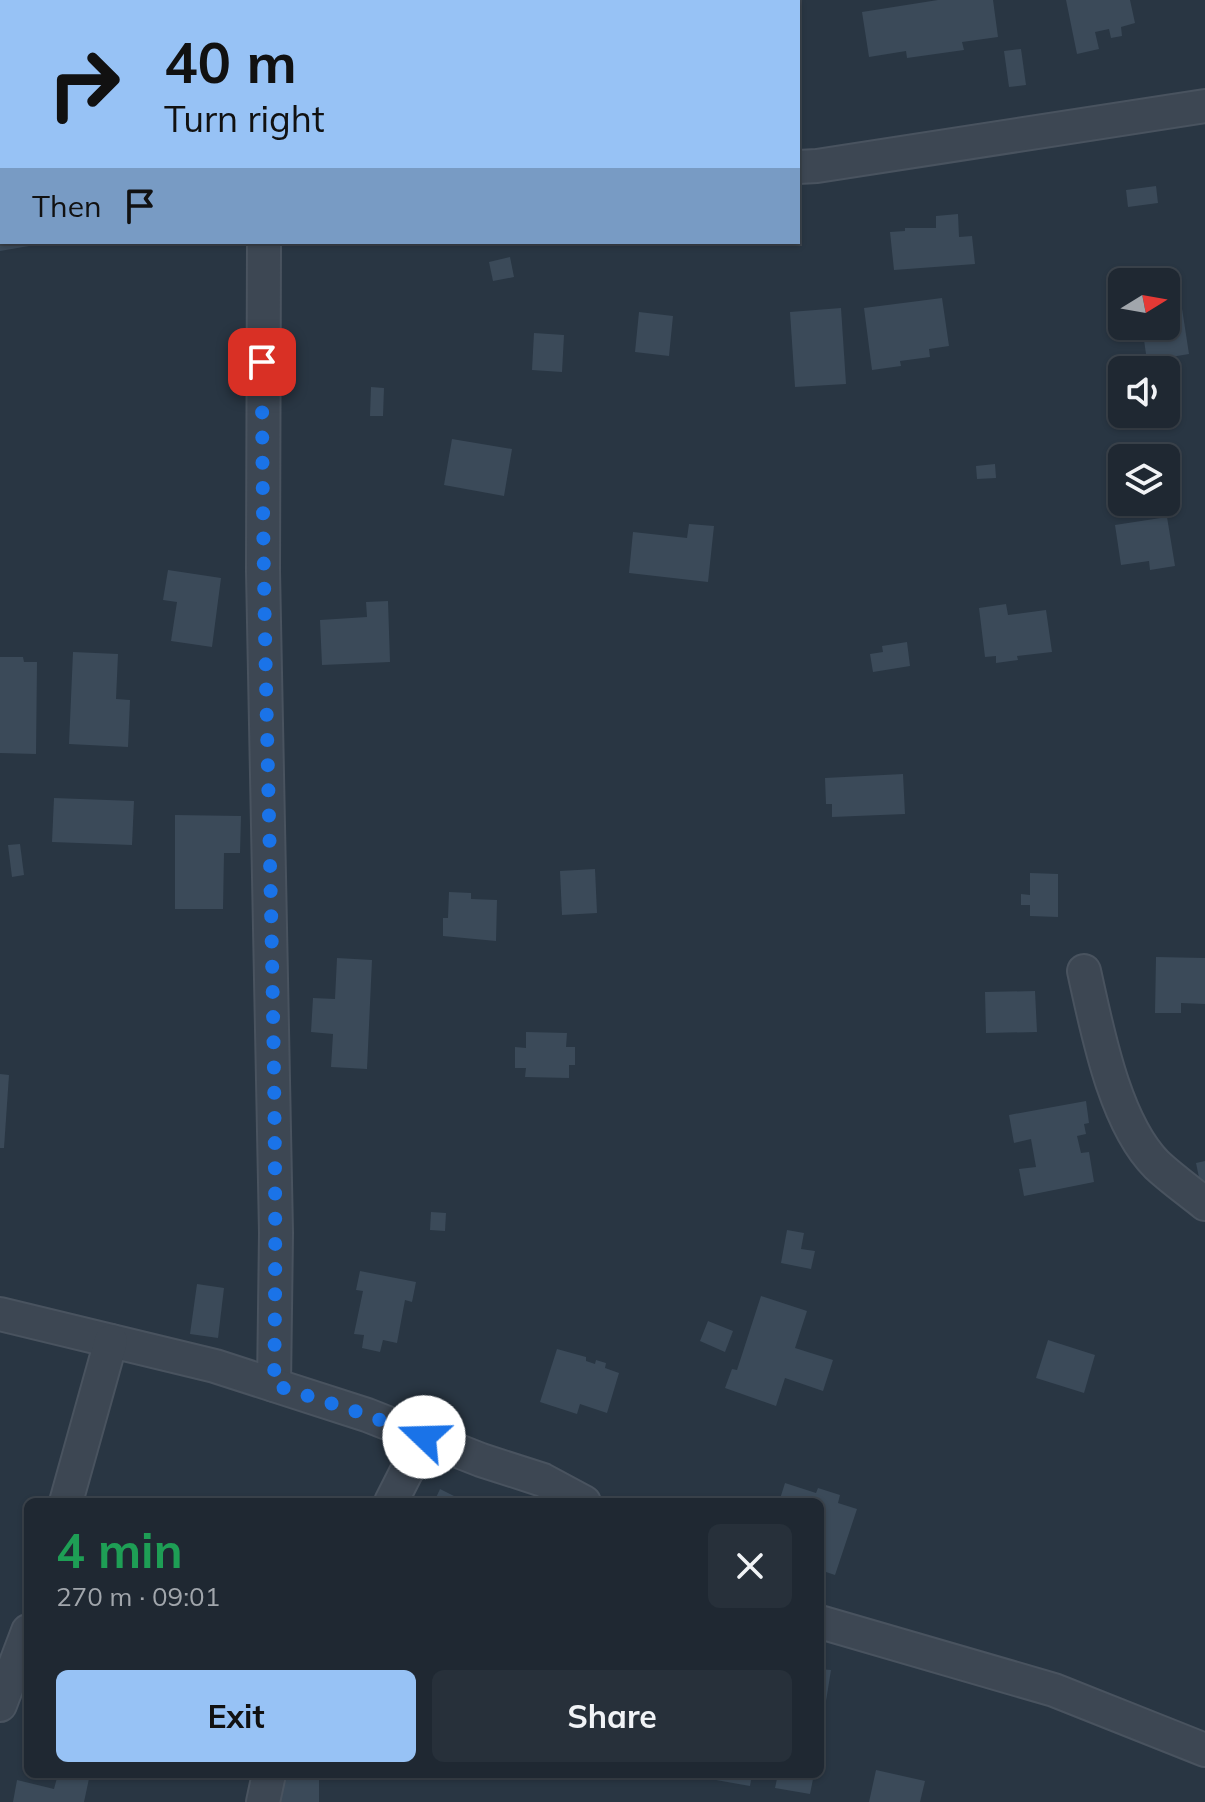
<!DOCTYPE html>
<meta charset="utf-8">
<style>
:root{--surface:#1f2832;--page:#27303a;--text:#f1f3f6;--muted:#a1a6ac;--line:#3c444d;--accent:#97c2f5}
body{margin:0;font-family:Mulish,sans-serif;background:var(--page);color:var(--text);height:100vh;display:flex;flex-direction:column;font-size:30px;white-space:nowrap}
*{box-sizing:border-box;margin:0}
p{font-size:26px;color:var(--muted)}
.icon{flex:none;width:44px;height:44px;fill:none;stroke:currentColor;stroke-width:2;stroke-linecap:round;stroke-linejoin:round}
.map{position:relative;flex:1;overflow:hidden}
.side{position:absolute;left:24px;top:1498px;width:800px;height:280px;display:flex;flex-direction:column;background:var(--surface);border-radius:12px;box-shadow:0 2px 6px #0004,0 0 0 2px var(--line)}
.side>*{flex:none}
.banner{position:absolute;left:0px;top:0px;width:800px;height:244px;box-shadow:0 2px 6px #0004,0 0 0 2px var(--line);background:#97c2f5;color:#111;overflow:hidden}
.needle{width:52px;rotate:79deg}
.controls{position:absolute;left:1108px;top:268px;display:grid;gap:16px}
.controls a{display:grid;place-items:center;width:72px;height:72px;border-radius:12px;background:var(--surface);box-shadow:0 2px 6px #0004,0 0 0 2px var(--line);font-size:40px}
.pin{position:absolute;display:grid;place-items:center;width:68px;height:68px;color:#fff;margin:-34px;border-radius:16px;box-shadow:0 4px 12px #0006}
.me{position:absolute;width:88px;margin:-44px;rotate:291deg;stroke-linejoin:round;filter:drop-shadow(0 0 6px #0008)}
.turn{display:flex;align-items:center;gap:28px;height:168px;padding:0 32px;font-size:36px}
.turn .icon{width:104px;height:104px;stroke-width:2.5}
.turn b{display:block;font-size:56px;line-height:68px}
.then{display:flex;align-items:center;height:76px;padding:0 32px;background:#0003;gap:16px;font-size:30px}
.round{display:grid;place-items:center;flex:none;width:84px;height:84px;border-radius:12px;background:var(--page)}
.headline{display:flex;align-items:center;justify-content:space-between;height:136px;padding:0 32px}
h1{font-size:48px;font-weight:700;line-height:60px;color:#1e9e55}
.button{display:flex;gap:16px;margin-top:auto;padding:16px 32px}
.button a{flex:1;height:92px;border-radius:12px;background:var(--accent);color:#111;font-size:32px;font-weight:700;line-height:92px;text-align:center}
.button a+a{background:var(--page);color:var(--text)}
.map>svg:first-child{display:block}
.building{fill:#3b4a59}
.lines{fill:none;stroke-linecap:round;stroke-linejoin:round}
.minor-casing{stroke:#49535f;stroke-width:36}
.minor{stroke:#3d4753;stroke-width:32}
.route{stroke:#1a73e8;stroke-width:14;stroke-dasharray:0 25.2}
</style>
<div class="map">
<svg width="1205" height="1802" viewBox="0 0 1205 1802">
<rect width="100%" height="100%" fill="#293643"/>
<g class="building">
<path d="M 938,0 L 993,0 L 998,37 L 962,42 L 964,50 L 907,58 L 906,51 L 869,57 L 862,12 Z"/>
<path d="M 1066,0 L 1130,0 L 1135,23 L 1121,27 L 1122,36 L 1111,38 L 1109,29 L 1095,32 L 1099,49 L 1077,54 Z"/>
<path d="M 1021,49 L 1026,85 L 1009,87 L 1004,51 Z"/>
<path d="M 1156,186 L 1158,203 L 1128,207 L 1126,190 Z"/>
<path d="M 958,214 L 959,237 L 972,236 L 975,264 L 894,270 L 890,232 L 905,231 L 905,228 L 936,228 L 936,216 Z"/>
<path d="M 0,242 L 29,242 L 29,246 L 0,251 Z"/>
<path d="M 510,257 L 514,277 L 493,281 L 489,262 Z"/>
<path d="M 942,298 L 949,346 L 929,349 L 930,357 L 900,361 L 901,366 L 872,370 L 864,308 Z"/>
<path d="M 1181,302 L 1189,354 L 1147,361 L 1142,326 L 1166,326 L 1166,304 Z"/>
<path d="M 841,308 L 846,384 L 795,387 L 790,312 Z"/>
<path d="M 639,312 L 673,316 L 669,356 L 635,352 Z"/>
<path d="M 534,333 L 564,335 L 562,372 L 532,370 Z"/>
<path d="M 1166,386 L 1180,387 L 1177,421 L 1145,418 L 1146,414 L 1166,414 Z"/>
<path d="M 371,387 L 384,388 L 383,416 L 370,416 Z"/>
<path d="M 452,439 L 512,449 L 504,496 L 444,485 Z"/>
<path d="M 995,464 L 996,478 L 977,479 L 976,466 Z"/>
<path d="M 1167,517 L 1175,566 L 1150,570 L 1149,561 L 1121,565 L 1115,525 Z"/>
<path d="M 689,524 L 714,526 L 708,582 L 629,573 L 633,532 L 687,538 Z"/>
<path d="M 168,570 L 221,578 L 212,647 L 171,641 L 177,602 L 163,600 Z"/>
<path d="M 388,601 L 390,662 L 322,665 L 320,620 L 367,617 L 366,602 Z"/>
<path d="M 1006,604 L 1008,615 L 1046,610 L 1052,652 L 1017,656 L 1018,660 L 996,663 L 996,656 L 985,657 L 979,608 Z"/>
<path d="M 907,642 L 910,666 L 873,672 L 870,654 L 883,652 L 882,646 Z"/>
<path d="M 73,652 L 118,654 L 116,699 L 130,700 L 128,747 L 69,744 Z"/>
<path d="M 0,657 L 23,657 L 24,662 L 37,662 L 36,754 L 0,753 Z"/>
<path d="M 903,774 L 905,814 L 832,817 L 832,804 L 826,804 L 825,778 Z"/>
<path d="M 54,798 L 134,801 L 132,845 L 52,842 Z"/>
<path d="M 175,815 L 241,816 L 240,853 L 224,853 L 223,909 L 175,909 Z"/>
<path d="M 20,844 L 24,875 L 12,877 L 8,845 Z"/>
<path d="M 595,869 L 597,913 L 562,915 L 560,871 Z"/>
<path d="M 1030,873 L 1058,874 L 1058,917 L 1030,916 L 1030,905 L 1021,905 L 1021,894 L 1030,895 Z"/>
<path d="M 449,892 L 471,893 L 471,899 L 497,900 L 496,941 L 443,936 L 443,918 L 448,918 Z"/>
<path d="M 1156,957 L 1205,958 L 1205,1004 L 1181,1003 L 1181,1013 L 1155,1013 Z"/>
<path d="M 337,958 L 372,960 L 367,1069 L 331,1067 L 333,1034 L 311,1032 L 313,998 L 335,999 Z"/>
<path d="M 1035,991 L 1037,1032 L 986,1033 L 985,992 Z"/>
<path d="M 526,1032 L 567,1033 L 566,1047 L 575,1047 L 575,1065 L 569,1065 L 569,1078 L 525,1077 L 526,1068 L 515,1068 L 515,1047 L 526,1048 Z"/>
<path d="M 0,1074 L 9,1075 L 4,1148 L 0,1148 Z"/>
<path d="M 1086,1101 L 1089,1123 L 1084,1124 L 1086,1134 L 1077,1136 L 1081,1153 L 1089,1152 L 1094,1182 L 1024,1196 L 1019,1169 L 1036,1167 L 1031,1139 L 1014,1143 L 1009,1115 Z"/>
<path d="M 1205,1161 L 1205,1186 L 1201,1187 L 1196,1163 Z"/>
<path d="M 431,1212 L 446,1213 L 445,1231 L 430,1230 Z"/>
<path d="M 787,1230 L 804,1233 L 801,1249 L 815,1251 L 811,1269 L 781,1263 Z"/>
<path d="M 360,1271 L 416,1282 L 412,1302 L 405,1300 L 397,1343 L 383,1340 L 380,1352 L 362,1348 L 364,1335 L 354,1334 L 363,1291 L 356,1290 Z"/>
<path d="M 197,1284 L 224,1288 L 218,1338 L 190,1334 Z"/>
<path d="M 761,1296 L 807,1311 L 795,1348 L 833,1360 L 823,1391 L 785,1378 L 776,1406 L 725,1388 L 732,1369 L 737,1370 Z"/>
<path d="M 708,1321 L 733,1331 L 725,1352 L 700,1341 Z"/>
<path d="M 1048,1340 L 1095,1355 L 1084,1393 L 1036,1378 Z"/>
<path d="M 557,1349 L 586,1357 L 586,1361 L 595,1364 L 596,1360 L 606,1363 L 605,1368 L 619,1373 L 607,1413 L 580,1404 L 577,1414 L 540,1402 Z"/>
<path d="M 785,1483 L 816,1493 L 818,1488 L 840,1495 L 838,1503 L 857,1509 L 835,1575 L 820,1570 L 820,1502 L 779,1502 Z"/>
<path d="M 440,1489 L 466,1502 L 434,1502 Z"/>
<path d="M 820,1669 L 831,1670 L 822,1726 L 820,1725 Z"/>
<path d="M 876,1770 L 925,1781 L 920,1802 L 869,1802 Z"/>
<path d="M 58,1774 L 90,1774 L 84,1802 L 13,1802 L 17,1780 L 54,1789 Z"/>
<rect x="280" y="1774" width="39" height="28"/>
<path d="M 717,1774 L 752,1774 L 750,1786 L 716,1780 Z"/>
<path d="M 778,1774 L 814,1774 L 810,1794 L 775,1788 Z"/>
</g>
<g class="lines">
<g class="minor-casing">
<g id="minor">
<path d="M 267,2 L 267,0"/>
<path d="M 0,119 L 2,119"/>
<path d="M 798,167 L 817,166 L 1205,106"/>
<path d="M 264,242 L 263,571 L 276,1233 L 274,1385"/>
<path d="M 1084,971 C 1097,1029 1114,1122 1157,1165 C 1172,1179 1189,1191 1205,1204"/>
<path d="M 0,1314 L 215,1366 L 367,1415 L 481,1460 L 543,1480 L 584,1502"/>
<path d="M 66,1502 L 111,1341"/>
<path d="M 391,1502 L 424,1437"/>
<path d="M 820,1622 L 1054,1690 L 1205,1750"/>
<path d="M 0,1705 L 28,1631"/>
<path d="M 263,1802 L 269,1774"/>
</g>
</g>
<use href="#minor" class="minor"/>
</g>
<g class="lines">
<path class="route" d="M 262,362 C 262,703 280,1044 274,1385 L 367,1415 L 424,1437"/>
</g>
</svg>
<div class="controls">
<a><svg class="needle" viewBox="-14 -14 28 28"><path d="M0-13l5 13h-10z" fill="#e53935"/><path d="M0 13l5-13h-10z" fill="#a1a6ac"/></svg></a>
<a><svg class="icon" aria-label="sound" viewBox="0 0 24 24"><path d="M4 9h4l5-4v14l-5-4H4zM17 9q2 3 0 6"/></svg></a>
<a><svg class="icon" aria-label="layers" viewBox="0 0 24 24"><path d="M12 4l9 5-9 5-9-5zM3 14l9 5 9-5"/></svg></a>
</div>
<div class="pin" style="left:262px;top:362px;background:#d93025"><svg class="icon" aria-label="arrive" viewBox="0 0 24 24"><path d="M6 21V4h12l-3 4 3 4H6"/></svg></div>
<svg class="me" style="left:424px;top:1437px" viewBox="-20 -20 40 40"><circle r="19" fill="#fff"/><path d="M0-13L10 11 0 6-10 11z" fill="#1a73e8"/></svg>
<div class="banner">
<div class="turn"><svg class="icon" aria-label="right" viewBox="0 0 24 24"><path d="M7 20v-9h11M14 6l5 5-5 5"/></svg><div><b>40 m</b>Turn right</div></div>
<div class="then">Then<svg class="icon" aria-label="arrive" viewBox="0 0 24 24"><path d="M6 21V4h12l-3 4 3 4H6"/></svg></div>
</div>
<section class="side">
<div class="headline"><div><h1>4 min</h1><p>270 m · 09:01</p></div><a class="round"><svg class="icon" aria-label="close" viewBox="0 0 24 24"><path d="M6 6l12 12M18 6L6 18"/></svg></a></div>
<div class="button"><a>Exit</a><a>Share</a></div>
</section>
</div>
